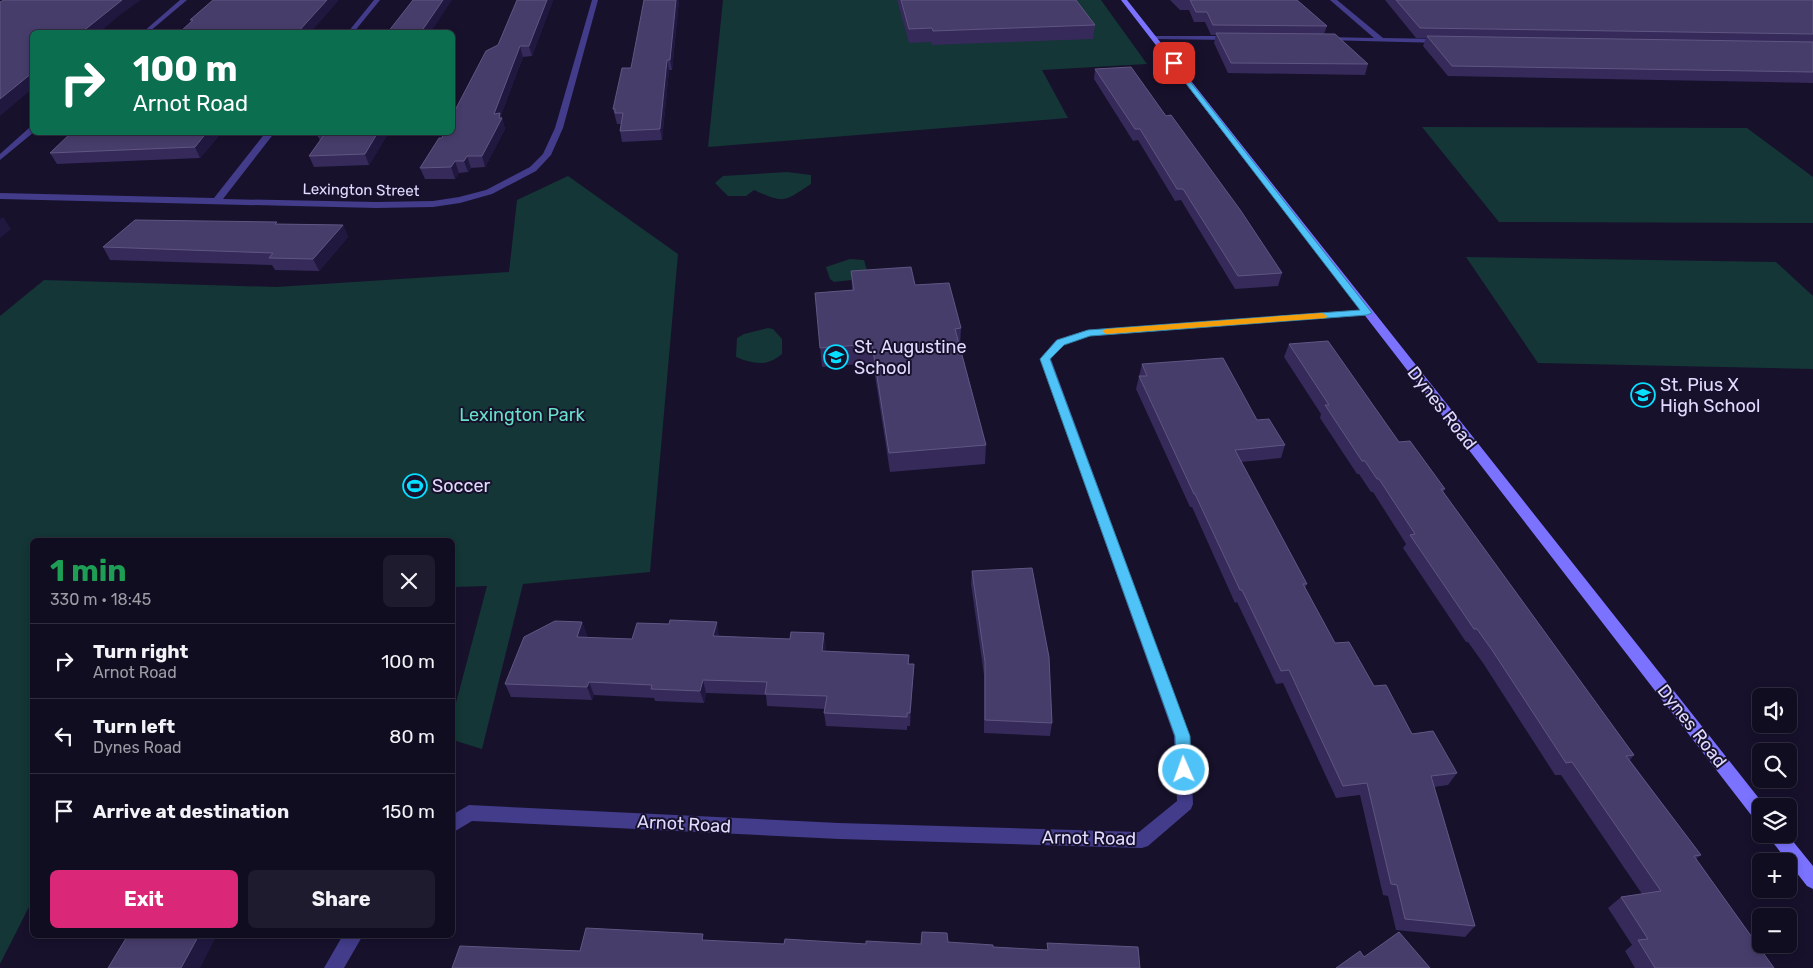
<!DOCTYPE html>
<meta charset="utf-8">
<style>
:root{--surface:#110d21;--page:#1e1b2e;--text:#f1f3f6;--muted:#9c9ca5;--line:#302d3f;--accent:#db2777}
body{margin:0;font-family:Rubik,sans-serif;background:var(--page);color:var(--text);height:100vh;display:flex;flex-direction:column;font-size:19px;white-space:nowrap}
*{box-sizing:border-box;margin:0}
p{font-size:16px;color:var(--muted)}
.icon{flex:none;width:28px;height:28px;fill:none;stroke:currentColor;stroke-width:2;stroke-linecap:round;stroke-linejoin:round}
.map{position:relative;flex:1;overflow:hidden}
.drawer{position:absolute;left:30px;top:538px;width:425px;height:400px;display:flex;flex-direction:column;background:var(--surface);border-radius:8px;box-shadow:0 2px 8px #0003,0 0 0 1px var(--line)}
.drawer>*{flex:none}
.banner{position:absolute;left:30px;top:30px;width:425px;height:105px;border-radius:8px;box-shadow:0 2px 8px #0003,0 0 0 1px var(--line);background:#0b6e4f;color:#fff;overflow:hidden}
.fabs{position:absolute;left:1752px;top:688px;display:grid;gap:10px}
.fabs a{display:grid;place-items:center;width:45px;height:45px;border-radius:8px;background:var(--surface);box-shadow:0 2px 8px #0003,0 0 0 1px var(--line);font-size:25px}
.pin{position:absolute;display:grid;place-items:center;width:42px;height:42px;color:#fff;margin:-21px;border-radius:10px;box-shadow:0 2px 8px #0006}
.me{position:absolute;width:55px;margin:-28px;rotate:358deg;stroke-linejoin:round;filter:drop-shadow(0 0 4px #0008)}
.turn{display:flex;align-items:center;gap:18px;height:105px;padding:0 20px;font-size:22px}
.turn .icon{width:65px;height:65px;stroke-width:2.5}
.turn b{display:block;font-size:35px;line-height:42px}
.round{display:grid;place-items:center;flex:none;width:52px;height:52px;border-radius:8px;background:var(--page)}
.overview{display:flex;align-items:center;justify-content:space-between;height:85px;padding:0 20px}
h1{font-size:30px;font-weight:700;line-height:38px;color:#1e9e55}
.action{display:flex;gap:10px;margin-top:auto;padding:10px 20px}
.action a{flex:1;height:58px;border-radius:8px;background:var(--accent);color:#fff;font-size:20px;font-weight:700;line-height:58px;text-align:center}
.action a+a{background:var(--page);color:var(--text)}
ul{padding:0;list-style:none}
li{display:flex;align-items:center;gap:15px;height:75px;padding:0 20px;border-top:1px solid var(--line)}
li div{flex:1}
li b{display:block;font-size:19px}
li em{font-style:normal}
.map>svg:first-child{display:block}
.green{fill:#143636}
.lines{fill:none;stroke-linecap:round;stroke-linejoin:round}
.street{fill:#423c8a;fill-rule:evenodd}
.secondary{fill:#7b73ff;fill-rule:evenodd}
.wall{fill:#352a59}
.shaded-wall{fill:#211840}
.building{fill:#473d6b;stroke:#605682}
.route{fill:#4fc3f7;stroke:#337fa1}
.slow{fill:#f59e0b}
.labels{text-anchor:middle;dominant-baseline:central;stroke-width:4;stroke-linejoin:round;paint-order:stroke}
.far-street-label{font-size:15px;fill:#e1dcff;stroke:#17112c}
.poi-label{font-size:18px;fill:#e1dcff;stroke:#17112c;text-anchor:start}
.street-label{font-size:18px;fill:#e1dcff;stroke:#17112c}
.park-label{font-size:18px;fill:#66e1c7;stroke:#17112c}
</style>
<div class="map">
<svg width="1813" height="968" viewBox="0 0 1813 968">
<rect width="100%" height="100%" fill="#17112c"/>
<g class="green">
<path d="M 723,0 L 1101,0 L 1147,64 L 1042,70 L 1068,118 L 708,147 Z"/>
<path d="M 1422,127 L 1747,128 L 1813,177 L 1813,223 L 1499,222 Z"/>
<path d="M 787,172 L 811,175 L 811,184 C 783,202 785,204 754,190 L 746,196 L 728,196 L 715,183 L 723,176 Z"/>
<path d="M 568,176 L 678,254 L 650,572 L 523,584 L 482,749 L 453,740 L 453,714 L 487,586 L 453,587 L 452,540 L 32,540 L 32,901 L 0,964 L 0,316 L 44,280 L 276,287 L 509,272 L 517,200 Z"/>
<path d="M 1466,257 L 1776,262 L 1813,296 L 1813,369 L 1538,363 Z"/>
<path d="M 850,259 L 864,260 L 869,278 L 834,282 L 830,279 L 826,267 Z"/>
<path d="M 768,328 L 773,329 L 782,339 L 782,354 C 767,367 753,364 736,357 L 737,338 L 744,334 Z"/>
</g>
<g class="lines">
<g class="street">
<path d="M 180,0 L 187,0 L 149,32 L 143,32 Z"/>
<path d="M 374,0 L 380,0 L 354,32 L 348,32 Z"/>
<path d="M 592,0 L 598,0 L 563,128 L 551,155 L 536,171 L 492,194 L 460,203 L 433,207 L 376,208 L 0,199 L 0,193 L 214,198 L 266,132 L 275,132 L 223,199 L 376,202 L 433,201 L 459,197 L 486,190 L 530,167 L 543,154 L 555,128 Z"/>
<path d="M 1330,0 L 1337,0 L 1383,38 L 1441,39 L 1444,41 L 1441,43 L 1324,40 L 1324,38 L 1326,37 L 1374,38 Z"/>
<path d="M 1154,36 L 1231,36 L 1234,38 L 1231,40 L 1152,39 L 1151,38 Z"/>
<path d="M 29,128 L 32,128 L 34,132 L 0,160 L 0,154 Z"/>
<path d="M 1367,310 L 1372,313 L 1371,315 L 1089,336 L 1064,344 L 1051,359 L 1190,736 L 1193,804 L 1191,809 L 1148,846 L 1142,848 L 839,839 L 472,821 L 452,833 L 452,815 L 469,805 L 839,823 L 1139,832 L 1177,801 L 1174,736 L 1040,359 L 1056,340 L 1088,330 Z"/>
<path d="M 343,935 L 363,935 L 344,968 L 324,968 Z"/>
</g>
<g class="secondary">
<path d="M 1121,0 L 1127,0 L 1765,806 L 1761,806 L 1761,822 L 1755,820 Z"/>
<path d="M 1769,834 L 1787,834 L 1813,866 L 1813,889 L 1807,886 L 1771,840 Z"/>
</g>
</g>
<g class="wall">
<path d="M 553,0 L 532,56 L 523,57 L 501,115 L 505,129 L 485,167 L 471,168 L 468,172 L 459,173 L 455,179 L 425,179 L 420,168 L 442,138 L 498,45 Z"/>
<path d="M 679,0 L 672,70 L 669,70 L 662,140 L 622,142 L 620,131 L 621,124 L 617,124 L 613,109 L 631,68 Z"/>
<path d="M 897,0 L 1076,0 L 1095,25 L 1093,39 L 932,45 L 931,42 L 909,43 Z"/>
<path d="M 1170,0 L 1297,0 L 1327,26 L 1324,34 L 1368,64 L 1365,75 L 1228,73 L 1214,43 L 1216,35 L 1211,35 L 1205,22 L 1194,22 L 1189,10 L 1180,10 Z"/>
<path d="M 1385,0 L 1813,0 L 1813,83 L 1448,76 L 1423,46 L 1426,38 L 1416,38 Z"/>
<path d="M 1095,69 L 1166,116 L 1282,273 L 1278,286 L 1235,289 L 1181,200 L 1175,201 L 1138,140 L 1133,141 L 1094,79 Z"/>
<path d="M 222,132 L 200,158 L 57,164 L 50,153 Z"/>
<path d="M 389,132 L 369,165 L 314,167 L 309,156 L 320,141 L 318,136 Z"/>
<path d="M 278,224 L 343,225 L 348,237 L 319,271 L 275,270 L 272,265 L 110,260 L 103,247 Z"/>
<path d="M 851,271 L 915,285 L 961,328 L 960,346 L 986,445 L 985,464 L 890,472 L 873,363 L 822,367 L 815,293 L 852,290 Z"/>
<path d="M 1289,344 L 1399,442 L 1445,489 L 1443,492 L 1634,755 L 1630,760 L 1701,855 L 1696,859 L 1774,968 L 1635,968 L 1625,951 L 1632,945 L 1608,908 L 1621,897 L 1642,894 L 1561,775 L 1555,775 L 1483,663 L 1468,642 L 1466,642 L 1403,548 L 1406,544 L 1373,492 L 1371,492 L 1359,474 L 1357,474 L 1320,418 L 1321,414 L 1284,357 Z"/>
<path d="M 1142,364 L 1257,420 L 1285,445 L 1281,458 L 1241,462 L 1307,584 L 1305,588 L 1335,643 L 1374,686 L 1412,734 L 1457,773 L 1448,785 L 1434,787 L 1475,926 L 1465,937 L 1396,930 L 1388,896 L 1383,895 L 1360,795 L 1336,798 L 1283,683 L 1276,684 L 1237,602 L 1235,603 L 1192,507 L 1190,507 L 1136,389 Z"/>
<path d="M 972,571 L 1052,723 L 1050,736 L 984,733 L 984,675 L 971,584 Z"/>
<path d="M 582,622 L 587,635 L 586,638 L 632,639 L 719,636 L 826,646 L 825,651 L 909,655 L 909,664 L 914,664 L 913,677 L 910,726 L 907,726 L 907,730 L 826,726 L 824,713 L 825,709 L 767,706 L 766,695 L 706,693 L 704,703 L 655,701 L 654,698 L 594,695 L 592,700 L 511,697 L 505,684 Z"/>
</g>
<g class="shaded-wall">
<path d="M 122,0 L 141,0 L 121,14 L 100,32 L 82,32 Z"/>
<path d="M 327,0 L 339,0 L 311,32 L 298,32 Z"/>
<path d="M 443,0 L 452,0 L 431,32 L 421,32 Z"/>
<path d="M 547,0 L 553,0 L 532,56 L 529,46 Z"/>
<path d="M 676,0 L 679,0 L 672,70 L 670,60 Z"/>
<path d="M 520,46 L 523,57 L 501,115 L 505,129 L 485,167 L 482,156 L 494,114 Z"/>
<path d="M 667,60 L 669,70 L 662,140 L 660,129 Z"/>
<path d="M 32,73 L 32,89 L 0,116 L 0,99 Z"/>
<path d="M 207,132 L 222,132 L 200,158 L 195,147 Z"/>
<path d="M 378,132 L 389,132 L 369,165 L 365,154 Z"/>
<path d="M 467,156 L 471,168 L 468,172 L 464,161 Z"/>
<path d="M 455,161 L 459,173 L 455,179 L 451,167 Z"/>
<path d="M 3,217 L 11,229 L 0,238 L 0,219 Z"/>
<path d="M 343,225 L 348,237 L 319,271 L 313,259 Z"/>
<path d="M 582,622 L 587,635 L 581,650 L 577,637 Z"/>
<path d="M 717,622 L 719,635 L 716,648 L 713,636 Z"/>
<path d="M 824,633 L 826,646 L 823,664 L 822,651 Z"/>
<path d="M 914,664 L 913,677 L 910,726 L 910,713 Z"/>
<path d="M 703,680 L 706,693 L 704,703 L 700,691 Z"/>
<path d="M 589,682 L 594,695 L 592,700 L 587,687 Z"/>
<path d="M 199,935 L 217,935 L 200,968 L 181,968 Z"/>
</g>
<g class="building">
<path d="M 4,0 L 122,0 L 82,32 L 32,32 L 32,73 L 0,99 L 0,2 Z"/>
<path d="M 213,0 L 327,0 L 298,32 L 180,32 L 193,20 L 190,20 Z"/>
<path d="M 413,0 L 443,0 L 421,32 L 388,32 Z"/>
<path d="M 517,0 L 547,0 L 529,46 L 520,46 L 494,114 L 500,113 L 499,118 L 502,118 L 482,156 L 467,156 L 464,161 L 455,161 L 451,167 L 420,168 L 439,138 L 442,138 L 444,132 L 452,132 L 452,116 L 486,51 L 498,45 Z"/>
<path d="M 644,0 L 676,0 L 670,60 L 667,60 L 660,129 L 620,131 L 623,113 L 615,113 L 615,109 L 613,109 L 622,68 L 631,68 Z"/>
<path d="M 901,0 L 1076,0 L 1095,25 L 933,31 L 932,28 L 909,29 Z"/>
<path d="M 1190,0 L 1297,0 L 1327,26 L 1213,25 L 1207,12 L 1196,12 Z"/>
<path d="M 1396,0 L 1813,0 L 1813,34 L 1420,28 Z"/>
<path d="M 1216,33 L 1335,34 L 1368,64 L 1231,63 Z"/>
<path d="M 1427,36 L 1813,42 L 1813,72 L 1452,66 Z"/>
<path d="M 1131,67 L 1166,116 L 1171,115 L 1241,211 L 1282,273 L 1238,276 L 1183,189 L 1177,189 L 1140,129 L 1135,129 L 1095,69 Z"/>
<path d="M 72,132 L 207,132 L 195,147 L 50,153 Z"/>
<path d="M 320,132 L 378,132 L 365,154 L 309,156 L 324,135 L 318,136 Z"/>
<path d="M 135,220 L 277,222 L 275,224 L 343,225 L 313,259 L 269,258 L 273,253 L 103,247 Z"/>
<path d="M 911,267 L 915,285 L 949,283 L 961,328 L 955,329 L 986,445 L 889,453 L 872,344 L 820,348 L 815,293 L 854,290 L 851,271 Z"/>
<path d="M 1328,341 L 1399,442 L 1410,441 L 1445,489 L 1441,489 L 1634,755 L 1626,756 L 1701,855 L 1694,856 L 1774,968 L 1655,968 L 1638,940 L 1648,939 L 1621,897 L 1661,891 L 1572,762 L 1566,763 L 1492,650 L 1477,629 L 1474,629 L 1410,535 L 1415,534 L 1379,479 L 1377,479 L 1365,461 L 1362,461 L 1325,405 L 1329,405 L 1289,344 Z"/>
<path d="M 1223,358 L 1257,420 L 1269,419 L 1285,445 L 1235,450 L 1307,584 L 1303,584 L 1335,643 L 1349,642 L 1374,686 L 1386,685 L 1412,734 L 1433,731 L 1457,773 L 1431,776 L 1475,926 L 1405,919 L 1397,885 L 1391,884 L 1367,783 L 1343,786 L 1289,670 L 1281,671 L 1242,590 L 1240,590 L 1195,494 L 1194,494 L 1139,376 L 1147,376 L 1142,364 Z"/>
<path d="M 1032,568 L 1049,657 L 1052,723 L 985,720 L 985,662 L 972,571 Z"/>
<path d="M 670,620 L 717,622 L 713,636 L 790,639 L 791,632 L 824,633 L 822,651 L 909,655 L 908,664 L 914,664 L 910,713 L 907,713 L 907,717 L 824,713 L 827,696 L 765,694 L 767,682 L 703,680 L 700,691 L 651,689 L 652,685 L 589,682 L 587,687 L 505,684 L 524,637 L 555,621 L 582,622 L 577,637 L 632,639 L 637,623 L 669,624 Z"/>
<path d="M 586,928 L 703,934 L 702,940 L 784,944 L 785,939 L 866,944 L 866,941 L 921,944 L 922,932 L 947,933 L 948,942 L 993,945 L 993,947 L 1048,950 L 1047,943 L 1138,947 L 1140,968 L 452,968 L 460,946 L 580,951 Z"/>
<path d="M 1399,932 L 1430,968 L 1336,968 L 1360,951 L 1364,957 Z"/>
<path d="M 128,935 L 199,935 L 181,968 L 108,968 Z"/>
</g>
<path class="route" d="M 1174,61 L 1372,313 L 1367,315 L 1090,336 L 1064,345 L 1050,359 L 1190,736 L 1191,770 L 1189,775 L 1184,776 L 1179,775 L 1176,770 L 1175,736 L 1040,359 L 1057,340 L 1088,330 L 1360,310 L 1171,64 L 1171,62 Z"/>
<path class="slow" d="M 1322,313 L 1327,316 L 1326,318 L 1106,334 L 1102,331 L 1106,329 Z"/>
<defs>
<g id="school-ring" transform="scale(1.25)"><circle r="9.5" fill="#17112c" stroke="#08deff" stroke-width="1.5"/><path d="M0-5L7-2L0 1L-7-2ZM-4 1L0 2.5L4 1V4Q0 6-4 4Z" fill="#08deff"/></g>
<g id="stadium-ring" transform="scale(1.25)"><circle r="9.5" fill="#17112c" stroke="#08deff" stroke-width="1.5"/><path d="M0-5a6.5 5 0 1 0 0 10a6.5 5 0 1 0 0-10ZM-3.5-1.8h7v3.6h-7Z" fill="#08deff"/></g>
</defs>
<g fill-rule="evenodd">
<use href="#school-ring" x="836" y="357"/>
<use href="#school-ring" x="1643" y="395"/>
<use href="#stadium-ring" x="415" y="486"/>
</g>
<g class="labels">
<g class="far-street-label">
<text transform="translate(361 190) rotate(1)">Lexington Street</text>
</g>
<g class="poi-label">
<text x="854" y="347">St. Augustine<tspan x="854" dy="21">School</tspan></text>
<text x="1660" y="385">St. Pius X<tspan x="1660" dy="21">High School</tspan></text>
<text x="432" y="486">Soccer</text>
</g>
<g class="street-label">
<text transform="translate(1442 408) rotate(52)">Dynes Road</text>
<text transform="translate(1692 726) rotate(52)">Dynes Road</text>
<text transform="translate(684 824) rotate(3)">Arnot Road</text>
<text transform="translate(1089 838) rotate(1)">Arnot Road</text>
</g>
<g class="park-label">
<text x="522" y="415">Lexington Park</text>
</g>
</g>
</svg>
<div class="fabs">
<a><svg class="icon" aria-label="sound" viewBox="0 0 24 24"><path d="M4 9h4l5-4v14l-5-4H4zM17 9q2 3 0 6"/></svg></a>
<a><svg class="icon" aria-label="search" viewBox="0 0 24 24"><circle cx="10" cy="10" r="6"/><path d="M15 15l6 6"/></svg></a>
<a><svg class="icon" aria-label="layers" viewBox="0 0 24 24"><path d="M12 4l9 5-9 5-9-5zM3 14l9 5 9-5"/></svg></a>
<a>+</a>
<a>−</a>
</div>
<div class="pin" style="left:1174px;top:63px;background:#d93025"><svg class="icon" aria-label="arrive" viewBox="0 0 24 24"><path d="M6 21V4h12l-3 4 3 4H6"/></svg></div>
<svg class="me" style="left:1184px;top:770px" viewBox="-20 -20 40 40"><circle r="17" fill="#4fc3f7" stroke="#fff" stroke-width="3"/><path d="M0-11L8 9 0 5-8 9z" fill="#fff"/></svg>
<div class="banner">
<div class="turn"><svg class="icon" aria-label="right" viewBox="0 0 24 24"><path d="M7 20v-9h11M14 6l5 5-5 5"/></svg><div><b>100 m</b>Arnot Road</div></div>
</div>
<section class="drawer">
<div class="overview"><div><h1>1 min</h1><p>330 m · 18:45</p></div><a class="round"><svg class="icon" aria-label="close" viewBox="0 0 24 24"><path d="M6 6l12 12M18 6L6 18"/></svg></a></div>
<ul>
<li><svg class="icon" aria-label="right" viewBox="0 0 24 24"><path d="M7 20v-9h11M14 6l5 5-5 5"/></svg><div><b>Turn right</b><p>Arnot Road</p></div><em>100 m</em></li>
<li><svg class="icon" aria-label="left" viewBox="0 0 24 24"><path d="M17 20v-9H6M10 6l-5 5 5 5"/></svg><div><b>Turn left</b><p>Dynes Road</p></div><em>80 m</em></li>
<li><svg class="icon" aria-label="arrive" viewBox="0 0 24 24"><path d="M6 21V4h12l-3 4 3 4H6"/></svg><div><b>Arrive at destination</b></div><em>150 m</em></li>
</ul>
<div class="action"><a>Exit</a><a>Share</a></div>
</section>
</div>
